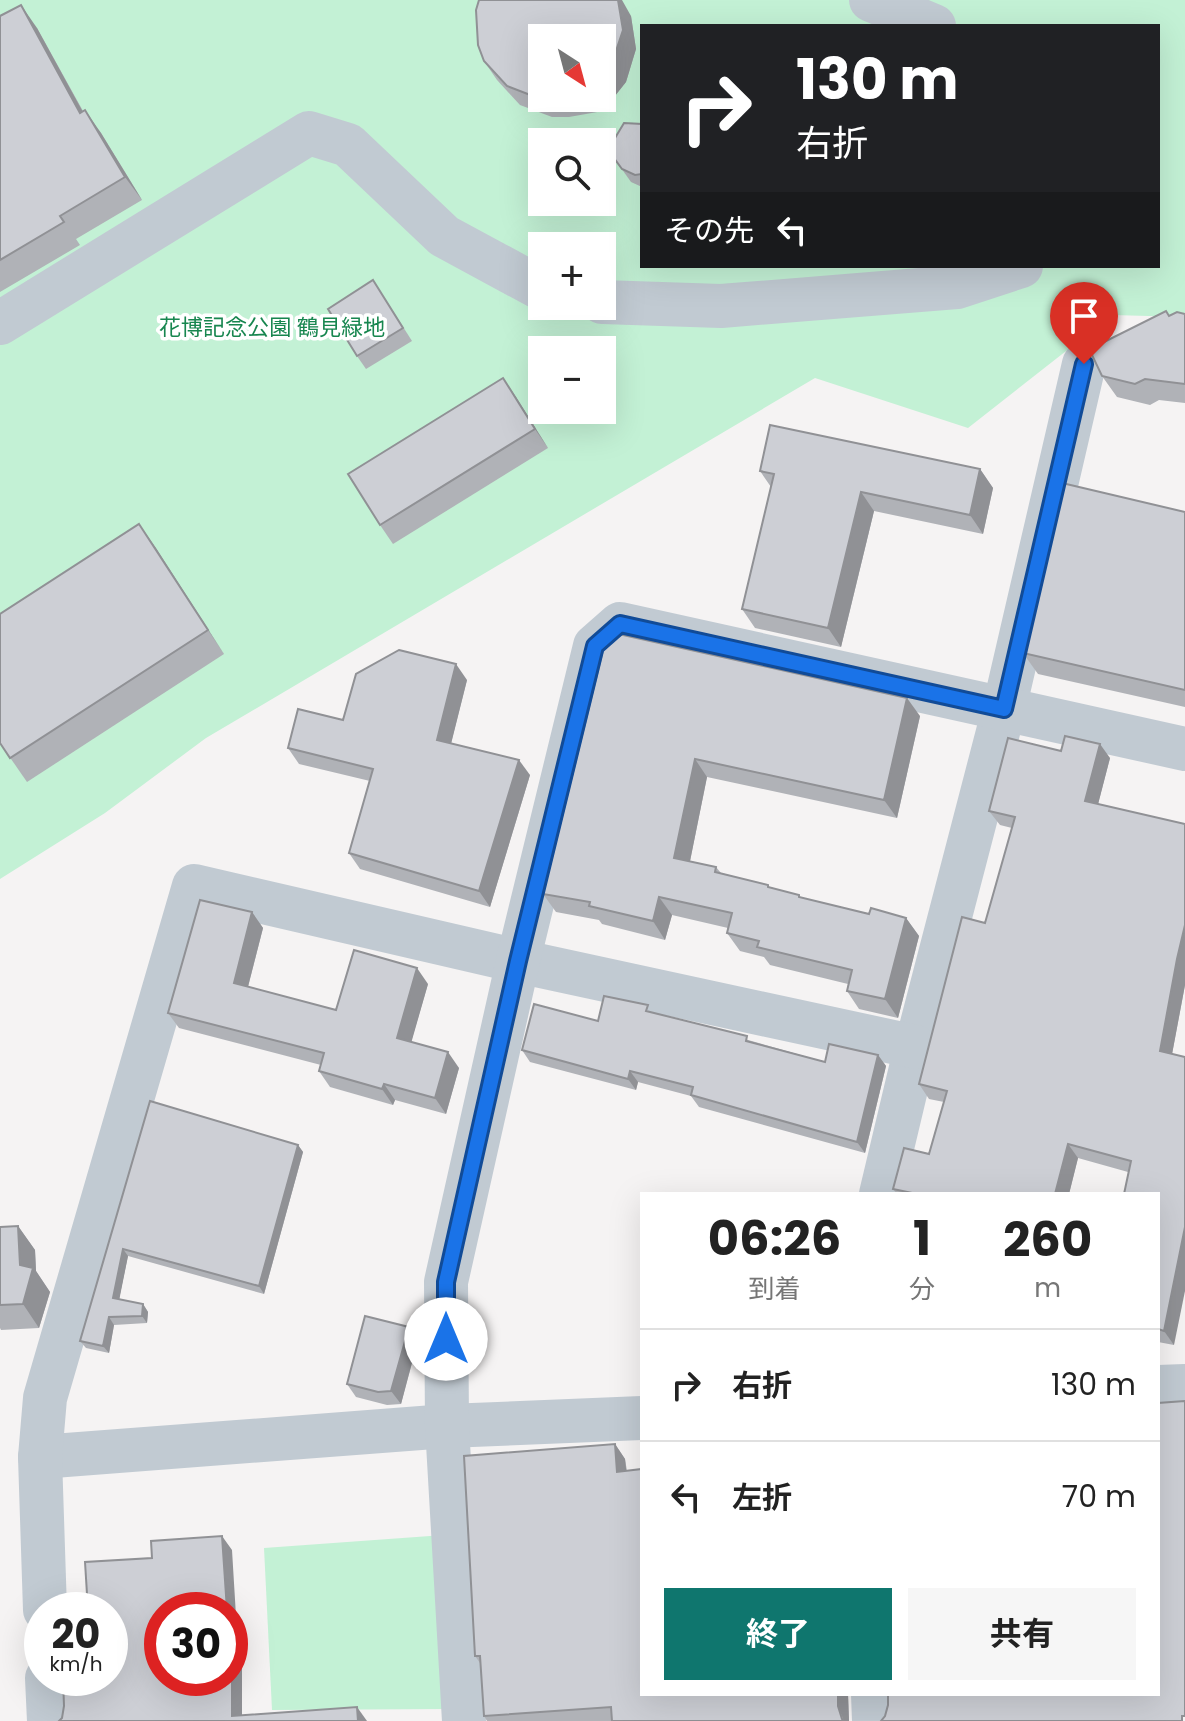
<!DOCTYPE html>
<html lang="ja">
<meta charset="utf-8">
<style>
:root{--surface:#fff;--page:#f6f6f6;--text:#222;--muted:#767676;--line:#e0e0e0;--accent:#0f766e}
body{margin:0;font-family:Poppins,"Noto Sans JP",sans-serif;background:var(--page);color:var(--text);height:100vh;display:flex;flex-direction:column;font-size:30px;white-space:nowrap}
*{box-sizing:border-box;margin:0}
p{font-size:26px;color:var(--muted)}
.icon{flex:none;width:44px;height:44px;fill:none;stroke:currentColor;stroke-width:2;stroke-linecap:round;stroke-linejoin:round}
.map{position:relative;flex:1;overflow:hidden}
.sheet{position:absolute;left:640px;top:1192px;width:520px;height:504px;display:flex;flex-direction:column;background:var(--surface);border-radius:0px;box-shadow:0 8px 32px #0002}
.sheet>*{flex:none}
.top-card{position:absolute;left:640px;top:24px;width:520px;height:244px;border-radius:0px;box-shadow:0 8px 32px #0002;background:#202124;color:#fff;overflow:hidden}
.needle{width:52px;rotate:144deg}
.buttons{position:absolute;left:528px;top:24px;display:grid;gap:16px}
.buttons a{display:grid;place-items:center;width:88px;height:88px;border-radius:0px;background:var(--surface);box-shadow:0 8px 32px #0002;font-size:40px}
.speed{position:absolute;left:24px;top:1592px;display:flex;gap:16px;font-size:40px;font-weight:700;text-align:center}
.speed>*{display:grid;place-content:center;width:104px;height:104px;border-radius:50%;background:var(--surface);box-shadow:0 8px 32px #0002;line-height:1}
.speed small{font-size:20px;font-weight:400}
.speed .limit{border:12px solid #d22;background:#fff;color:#111}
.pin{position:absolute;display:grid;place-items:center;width:68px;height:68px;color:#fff;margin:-82px -34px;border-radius:50% 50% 50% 0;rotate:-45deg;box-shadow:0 0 8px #0007}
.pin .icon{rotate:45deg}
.me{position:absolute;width:88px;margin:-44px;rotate:0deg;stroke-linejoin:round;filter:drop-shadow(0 0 6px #0008)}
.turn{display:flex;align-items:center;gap:28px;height:168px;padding:0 24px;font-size:36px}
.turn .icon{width:104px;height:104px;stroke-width:2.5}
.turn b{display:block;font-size:56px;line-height:68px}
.then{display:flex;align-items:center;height:76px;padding:0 24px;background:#0003;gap:16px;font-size:30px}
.eta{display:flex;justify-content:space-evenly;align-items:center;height:136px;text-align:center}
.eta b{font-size:48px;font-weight:700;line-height:56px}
.button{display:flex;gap:16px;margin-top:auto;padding:16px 24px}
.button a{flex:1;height:92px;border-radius:0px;background:var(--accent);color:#fff;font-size:32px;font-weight:700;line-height:92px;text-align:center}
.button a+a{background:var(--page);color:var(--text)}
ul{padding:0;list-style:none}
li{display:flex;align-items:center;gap:24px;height:112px;padding:0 24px;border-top:2px solid var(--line)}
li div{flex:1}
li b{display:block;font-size:30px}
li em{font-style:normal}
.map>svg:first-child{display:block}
.green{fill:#c3f1d5;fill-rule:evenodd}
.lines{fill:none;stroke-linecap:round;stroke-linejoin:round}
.minor{stroke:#c1cad2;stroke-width:44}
.wall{fill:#b0b2b7;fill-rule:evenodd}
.shaded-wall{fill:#909195}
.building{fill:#cdcfd5;stroke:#909195;stroke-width:2}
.route-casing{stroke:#114b97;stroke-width:20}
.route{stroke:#1a73e8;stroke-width:14}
.labels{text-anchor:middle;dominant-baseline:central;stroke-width:7;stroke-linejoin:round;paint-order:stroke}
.park-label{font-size:22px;fill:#17864f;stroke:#fff}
</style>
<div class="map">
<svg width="1185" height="1721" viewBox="0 0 1185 1721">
<rect width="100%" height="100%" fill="#f5f3f3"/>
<g class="green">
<path d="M 0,0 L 1185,0 L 1185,317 L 1112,315 L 968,428 L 815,378 L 206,738 L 105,813 L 0,879 ZM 642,26 L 1158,26 L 1158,266 L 642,266 ZM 542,38 L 602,38 L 602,98 L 542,98 ZM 542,142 L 602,142 L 602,202 L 542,202 ZM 542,246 L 602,246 L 602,306 L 542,306 ZM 542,350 L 602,350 L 602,410 L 542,410 Z"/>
<path d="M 444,1535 L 447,1709 L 272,1710 L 264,1548 Z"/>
</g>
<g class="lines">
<g class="minor">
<path d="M 871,0 L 934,26"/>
<path d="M 602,302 L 721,306 L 957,287 L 1021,266"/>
<path d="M 0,323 L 309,133 L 348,145 L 444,236 L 542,289"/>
<path d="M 881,1194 L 916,1047 L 1004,709 L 1084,364"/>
<path d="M 1158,1387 L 1185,1386"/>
<path d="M 40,1457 L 447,1426 L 642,1418"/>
<path d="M 45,1610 L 40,1457 L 45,1398 L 194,886 L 518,961 L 916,1047"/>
<path d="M 47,1678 L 49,1721"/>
<path d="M 873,1694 L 874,1721"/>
<path d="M 464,1721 L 447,1426 L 446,1282 L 518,961 L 595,646 L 620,624 L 1185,749"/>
</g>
</g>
<g class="wall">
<path d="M 0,16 L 37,28 L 83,111 L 101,133 L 142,200 L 76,239 L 80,245 L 0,292 Z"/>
<path d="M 631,16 L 636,49 L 626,82 L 603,111 L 569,117 L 552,117 L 520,105 L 497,80 L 484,61 ZM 602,38 L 602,98 L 542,98 Z"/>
<path d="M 642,124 L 642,187 L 631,182 L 614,158 Z"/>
<path d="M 382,294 L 412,341 L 366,369 L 357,356 Z"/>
<path d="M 1185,314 L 1185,403 L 1159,400 L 1150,405 L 1117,397 L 1102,376 L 1169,316 Z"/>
<path d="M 503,378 L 548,448 L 393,544 L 380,525 Z"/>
<path d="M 980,469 L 993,488 L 983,534 L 874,511 L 841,647 L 755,628 L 742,609 L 771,487 L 760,471 Z"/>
<path d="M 1185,512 L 1185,707 L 1038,674 L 1023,653 Z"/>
<path d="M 139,524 L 224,654 L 27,782 L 0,743 Z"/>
<path d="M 605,642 L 920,716 L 897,818 L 707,777 L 690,861 L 716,867 L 721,873 L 768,885 L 770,888 L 799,895 L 801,898 L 869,914 L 906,918 L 919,936 L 898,1018 L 859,1009 L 847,991 L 848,984 L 770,965 L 764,957 L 740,951 L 727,933 L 728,928 L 672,915 L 665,940 L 602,924 L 599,920 L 556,912 L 543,894 Z"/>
<path d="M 467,680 L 451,743 L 530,775 L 490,907 L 360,869 L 349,853 L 370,781 L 299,764 L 288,748 Z"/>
<path d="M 1061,751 L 1110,758 L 1098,804 L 1185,824 L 1185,985 L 1172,1054 L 1174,1345 L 1158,1342 L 1158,1194 L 1128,1172 L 1078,1158 L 1069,1194 L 897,1194 L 893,1189 L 929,1154 L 944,1102 L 929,1099 L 919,1084 L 985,923 L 1012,828 L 1000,825 L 989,811 Z"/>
<path d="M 252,912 L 263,928 L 248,987 L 336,1010 L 428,984 L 411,1042 L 459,1068 L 446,1114 L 395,1100 L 393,1105 L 330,1087 L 319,1071 L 321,1065 L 179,1028 L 168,1013 Z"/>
<path d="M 653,1013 L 825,1062 L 878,1055 L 886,1066 L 865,1153 L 699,1107 L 691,1096 L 638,1082 L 636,1090 L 530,1062 L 522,1050 L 598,1021 Z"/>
<path d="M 150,1101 L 298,1145 L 303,1152 L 264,1294 L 128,1256 L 119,1299 L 143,1304 L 148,1312 L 147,1323 L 114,1325 L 109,1353 L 86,1348 L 80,1341 Z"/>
<path d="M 18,1226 L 35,1250 L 36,1271 L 50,1292 L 39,1328 L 1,1330 L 0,1328 L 0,1227 Z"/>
<path d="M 418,1340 L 401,1404 L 387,1405 L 356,1397 L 347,1384 Z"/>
<path d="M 615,1444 L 625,1459 L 627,1471 L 848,1694 L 849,1721 L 487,1721 L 484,1716 L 480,1663 L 475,1656 Z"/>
</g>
<g class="shaded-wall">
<path d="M 618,0 L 622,0 L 631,16 L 636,49 L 626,82 L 603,111 L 594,98 L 602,98 L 602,76 Z"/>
<path d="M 21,5 L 37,28 L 96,136 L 80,113 Z"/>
<path d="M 85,110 L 101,133 L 142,200 L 125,177 Z"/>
<path d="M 503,378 L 516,397 L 548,448 L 535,429 Z"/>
<path d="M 980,469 L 993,488 L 983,534 L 970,515 Z"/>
<path d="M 861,492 L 874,511 L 841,647 L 828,628 Z"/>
<path d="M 139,524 L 156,548 L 224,654 L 208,630 Z"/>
<path d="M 456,664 L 467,680 L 448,756 L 437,740 Z"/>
<path d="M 907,698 L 920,716 L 897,818 L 884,800 Z"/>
<path d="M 1100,744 L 1110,758 L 1095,816 L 1085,801 Z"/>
<path d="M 695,759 L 707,777 L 687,876 L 674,858 Z"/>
<path d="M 519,760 L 530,775 L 490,907 L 479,891 Z"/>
<path d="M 659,897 L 672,915 L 665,940 L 653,921 Z"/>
<path d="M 252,912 L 263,928 L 245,998 L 234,983 Z"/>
<path d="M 906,918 L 919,936 L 898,1018 L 885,999 Z"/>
<path d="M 1185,925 L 1185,985 L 1170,1065 L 1160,1051 L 1177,959 Z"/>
<path d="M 417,968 L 428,984 L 408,1054 L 397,1038 Z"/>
<path d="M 448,1052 L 459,1068 L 446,1114 L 435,1098 Z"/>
<path d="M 878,1055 L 886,1066 L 865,1153 L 857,1142 Z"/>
<path d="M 630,1071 L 638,1082 L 636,1090 L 628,1079 Z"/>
<path d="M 384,1084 L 395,1100 L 393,1105 L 382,1089 Z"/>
<path d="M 1068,1144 L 1078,1158 L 1069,1194 L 1055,1194 Z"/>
<path d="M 298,1145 L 303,1152 L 264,1294 L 259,1286 Z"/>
<path d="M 18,1226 L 35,1250 L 36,1271 L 50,1292 L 39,1328 L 23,1304 Z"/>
<path d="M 1185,1227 L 1185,1291 L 1174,1345 L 1164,1331 Z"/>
<path d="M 123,1249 L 128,1256 L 118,1306 L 113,1298 Z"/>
<path d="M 143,1304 L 148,1312 L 147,1323 L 142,1316 Z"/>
<path d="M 109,1317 L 114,1325 L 109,1353 L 103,1346 Z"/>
<path d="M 409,1327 L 418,1340 L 401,1404 L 391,1391 Z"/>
<path d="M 615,1444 L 625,1459 L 628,1488 L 617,1472 Z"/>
<path d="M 222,1536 L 232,1550 L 238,1649 L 242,1654 L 242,1721 L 232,1716 L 230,1610 L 227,1610 Z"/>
<path d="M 838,1694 L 848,1694 L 849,1721 L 844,1721 L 838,1706 Z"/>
<path d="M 357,1707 L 367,1721 L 358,1721 Z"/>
</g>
<g class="building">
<path d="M 479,0 L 618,0 L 623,30 L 612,63 L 602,76 L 602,38 L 542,38 L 542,98 L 557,98 L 538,98 L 507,86 L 484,61 L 478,45 L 476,10 Z"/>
<path d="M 21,5 L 80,113 L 85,110 L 125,177 L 60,216 L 64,222 L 0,260 L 0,16 Z"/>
<path d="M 624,123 L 642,124 L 642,174 L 635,175 L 622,169 L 614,158 L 612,143 Z"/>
<path d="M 373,280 L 403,328 L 357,356 L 328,309 Z"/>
<path d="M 1166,311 L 1169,316 L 1177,312 L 1185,314 L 1185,384 L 1145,379 L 1135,384 L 1102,376 L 1092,355 L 1094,347 Z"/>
<path d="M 503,378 L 535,429 L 380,525 L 348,474 Z"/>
<path d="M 770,425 L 980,469 L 970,515 L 861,492 L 828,628 L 742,609 L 774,474 L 760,471 Z"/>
<path d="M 1062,483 L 1185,512 L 1185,690 L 1023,653 Z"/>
<path d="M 139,524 L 208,630 L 10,758 L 0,743 L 0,614 Z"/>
<path d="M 614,633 L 907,698 L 884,800 L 695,759 L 674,858 L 716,867 L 715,872 L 768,885 L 768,887 L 799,895 L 799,897 L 869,914 L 871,908 L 906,918 L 885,999 L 847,991 L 852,970 L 757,947 L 759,941 L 727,933 L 732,913 L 659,897 L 653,921 L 589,906 L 590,902 L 543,894 L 605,642 Z"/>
<path d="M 399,650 L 456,664 L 437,740 L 519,760 L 479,891 L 349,853 L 373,769 L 288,748 L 298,709 L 343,720 L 356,674 Z"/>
<path d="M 1065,736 L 1100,744 L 1085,801 L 1185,824 L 1185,925 L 1177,959 L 1160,1051 L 1185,1057 L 1185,1227 L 1164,1331 L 1158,1329 L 1158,1194 L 1124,1194 L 1131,1161 L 1068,1144 L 1055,1194 L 917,1194 L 893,1189 L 904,1148 L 929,1154 L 947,1091 L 919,1084 L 962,917 L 985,923 L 1015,817 L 989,811 L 1008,738 L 1061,751 Z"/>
<path d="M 200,900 L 252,912 L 234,983 L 336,1010 L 354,950 L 417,968 L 397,1038 L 448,1052 L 435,1098 L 384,1084 L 382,1089 L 319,1071 L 324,1053 L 168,1013 Z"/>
<path d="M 604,996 L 648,1005 L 646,1011 L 747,1036 L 746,1041 L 825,1062 L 829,1044 L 878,1055 L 857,1142 L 691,1095 L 693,1087 L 630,1071 L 628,1079 L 522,1050 L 534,1004 L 598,1021 Z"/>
<path d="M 150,1101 L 298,1145 L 259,1286 L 123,1249 L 113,1298 L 143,1304 L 142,1316 L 109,1317 L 103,1346 L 80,1341 Z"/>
<path d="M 18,1226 L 20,1265 L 33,1268 L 23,1304 L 0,1305 L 0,1227 Z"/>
<path d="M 365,1316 L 409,1327 L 391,1391 L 378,1392 L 347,1384 Z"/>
<path d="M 1185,1401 L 1185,1716 L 1182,1716 L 1182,1721 L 881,1721 L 885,1716 L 888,1705 L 888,1694 L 1158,1694 L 1158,1403 Z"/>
<path d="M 615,1444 L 617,1472 L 642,1469 L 642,1694 L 838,1694 L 838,1706 L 842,1719 L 844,1721 L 612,1721 L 611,1707 L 484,1716 L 480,1656 L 475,1656 L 464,1456 Z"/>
<path d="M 222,1536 L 227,1610 L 162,1610 L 162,1678 L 230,1678 L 230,1640 L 232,1640 L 232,1716 L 357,1707 L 358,1721 L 59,1721 L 62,1718 L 64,1706 L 63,1678 L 110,1678 L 110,1610 L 88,1610 L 85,1562 L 152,1558 L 151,1541 Z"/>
</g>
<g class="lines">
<g class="route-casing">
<path id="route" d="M 446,1339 L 446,1282 L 518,961 L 595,646 L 620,624 L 1004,709 L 1084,364"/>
</g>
<use href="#route" class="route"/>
</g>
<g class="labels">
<g class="park-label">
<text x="272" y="327">花博記念公園 鶴見緑地</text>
</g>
</g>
</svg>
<div class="buttons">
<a><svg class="needle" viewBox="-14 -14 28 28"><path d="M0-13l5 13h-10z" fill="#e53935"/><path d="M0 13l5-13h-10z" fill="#767676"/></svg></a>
<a><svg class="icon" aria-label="search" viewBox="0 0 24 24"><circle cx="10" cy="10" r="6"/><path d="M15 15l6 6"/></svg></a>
<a>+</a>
<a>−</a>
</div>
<div class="speed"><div>20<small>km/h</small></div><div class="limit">30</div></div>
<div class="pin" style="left:1084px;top:364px;background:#d93025"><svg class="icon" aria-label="arrive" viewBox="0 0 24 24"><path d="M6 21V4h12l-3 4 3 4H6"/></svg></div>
<svg class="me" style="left:446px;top:1339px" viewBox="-20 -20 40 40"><circle r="19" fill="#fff"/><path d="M0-13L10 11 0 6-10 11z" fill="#1a73e8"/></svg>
<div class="top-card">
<div class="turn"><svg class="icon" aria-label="right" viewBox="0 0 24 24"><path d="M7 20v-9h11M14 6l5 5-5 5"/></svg><div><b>130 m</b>右折</div></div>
<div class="then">その先<svg class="icon" aria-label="left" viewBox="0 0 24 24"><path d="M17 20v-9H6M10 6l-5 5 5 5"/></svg></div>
</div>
<section class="sheet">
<div class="eta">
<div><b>06:26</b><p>到着</p></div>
<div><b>1</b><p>分</p></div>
<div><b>260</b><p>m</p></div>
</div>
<ul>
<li><svg class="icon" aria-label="right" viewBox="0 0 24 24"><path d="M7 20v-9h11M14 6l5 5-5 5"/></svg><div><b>右折</b></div><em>130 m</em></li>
<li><svg class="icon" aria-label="left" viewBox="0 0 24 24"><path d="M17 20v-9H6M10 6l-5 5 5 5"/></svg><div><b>左折</b></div><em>70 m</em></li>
</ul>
<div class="button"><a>終了</a><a>共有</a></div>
</section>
</div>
